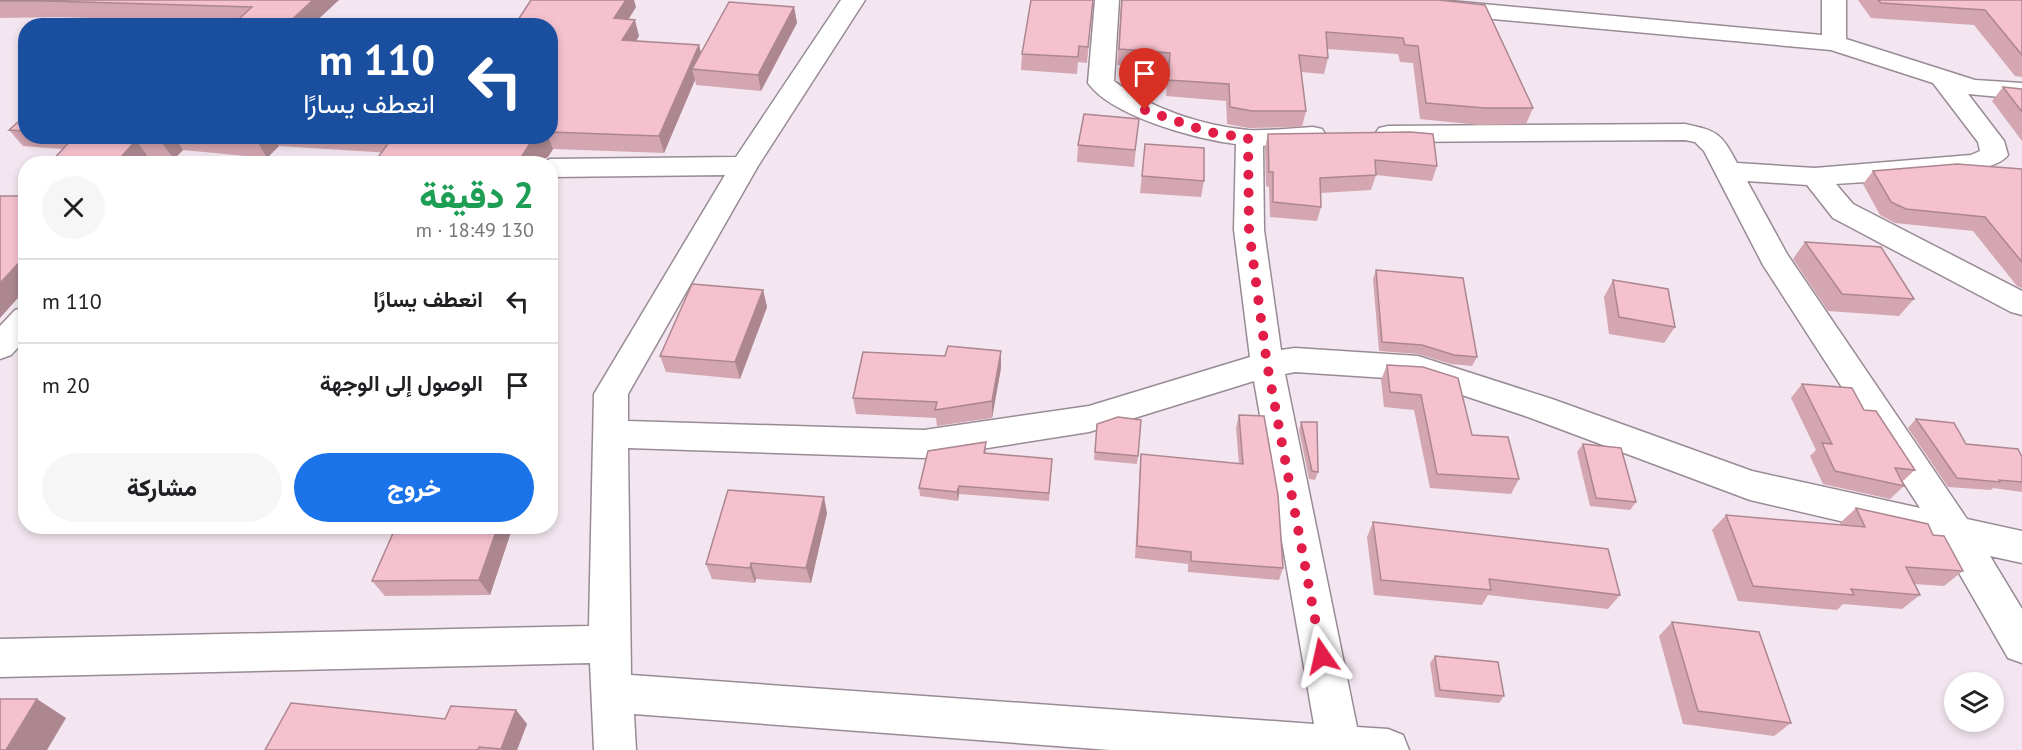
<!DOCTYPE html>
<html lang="ar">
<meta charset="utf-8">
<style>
:root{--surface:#fff;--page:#f6f6f6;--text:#202124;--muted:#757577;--line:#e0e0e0;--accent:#1a73e8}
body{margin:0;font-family:"PT Sans",Vazirmatn,sans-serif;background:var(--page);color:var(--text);direction:rtl;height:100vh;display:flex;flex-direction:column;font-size:22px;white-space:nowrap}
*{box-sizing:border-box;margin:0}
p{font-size:20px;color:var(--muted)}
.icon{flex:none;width:33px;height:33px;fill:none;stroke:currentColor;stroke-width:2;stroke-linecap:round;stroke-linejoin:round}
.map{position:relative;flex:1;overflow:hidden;direction:ltr}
.sheet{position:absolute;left:18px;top:156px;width:540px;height:378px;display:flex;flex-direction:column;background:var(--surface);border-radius:24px;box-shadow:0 3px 9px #0003;direction:rtl}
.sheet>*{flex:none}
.banner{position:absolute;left:18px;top:18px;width:540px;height:126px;border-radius:24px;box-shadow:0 3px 9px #0003;direction:rtl;background:#1a4fa0;color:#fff;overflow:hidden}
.fabs{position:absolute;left:1944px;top:672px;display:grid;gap:12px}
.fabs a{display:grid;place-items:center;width:60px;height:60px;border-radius:50%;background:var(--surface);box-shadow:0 3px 9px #0003;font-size:30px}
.pin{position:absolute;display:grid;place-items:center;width:51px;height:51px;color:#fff;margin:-62px -26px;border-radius:50% 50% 50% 0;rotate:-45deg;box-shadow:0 0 6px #0007}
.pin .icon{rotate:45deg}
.me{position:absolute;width:66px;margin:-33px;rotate:349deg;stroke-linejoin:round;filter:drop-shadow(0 0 4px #0008)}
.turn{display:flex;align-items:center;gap:21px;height:126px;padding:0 24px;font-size:27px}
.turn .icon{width:78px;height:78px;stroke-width:2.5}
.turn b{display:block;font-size:42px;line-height:51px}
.round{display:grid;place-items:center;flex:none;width:63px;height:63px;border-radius:32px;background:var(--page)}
.overview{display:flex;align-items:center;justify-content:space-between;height:102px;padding:0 24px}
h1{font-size:36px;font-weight:800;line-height:45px;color:#1e9e55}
.cta{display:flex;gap:12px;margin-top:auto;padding:12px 24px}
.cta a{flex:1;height:69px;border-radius:36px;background:var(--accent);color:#fff;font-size:24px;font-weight:800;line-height:69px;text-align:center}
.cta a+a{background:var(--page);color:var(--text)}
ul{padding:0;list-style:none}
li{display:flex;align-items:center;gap:18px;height:84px;padding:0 24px;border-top:2px solid var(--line)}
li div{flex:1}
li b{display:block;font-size:22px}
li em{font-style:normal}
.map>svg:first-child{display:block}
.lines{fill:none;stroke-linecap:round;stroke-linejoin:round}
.minor-casing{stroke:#988b95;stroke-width:3}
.minor{fill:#fff;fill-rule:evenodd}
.wall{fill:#d4a6b1}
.shaded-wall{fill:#ac8790}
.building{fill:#f6c1ce;stroke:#ac8790;stroke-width:1.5}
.route{stroke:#e11d48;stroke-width:10;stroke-dasharray:0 18}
</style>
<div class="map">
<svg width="2022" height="750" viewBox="0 0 2022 750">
<rect width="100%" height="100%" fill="#f3e6f0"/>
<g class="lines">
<g class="minor-casing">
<g id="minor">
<path d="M 841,0 L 865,0 L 758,166 L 628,394 L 628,421 L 924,430 L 1089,406 L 1250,357 L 1234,230 L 1236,144 C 1196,139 1111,116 1088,83 L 1095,0 L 1119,0 L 1114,81 C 1149,108 1203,126 1248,130 C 1269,131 1292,128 1313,127 L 1322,129 L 1326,135 L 1322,141 L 1263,146 L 1264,230 L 1281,350 L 1295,348 L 1418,356 L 1552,399 L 1752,471 L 1920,508 L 1763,265 L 1704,151 L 1695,142 L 1685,140 L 1388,142 L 1379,140 L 1375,134 L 1379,128 L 1388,126 L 1685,124 C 1718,131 1721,133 1737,163 L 1815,168 L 1971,155 L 1980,151 L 1978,142 L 1933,83 L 1831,50 L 1362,7 L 1354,5 L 1350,0 L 1439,0 L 1822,35 L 1822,0 L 1846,0 L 1846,39 L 1975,80 L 2022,83 L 2022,99 L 1968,94 L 2004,141 L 2008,155 C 1992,179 1868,181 1836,184 L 1853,204 L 2022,291 L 2022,315 L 2011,312 L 1833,218 L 1807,185 L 1747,181 L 1787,254 L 1967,519 L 2022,531 L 2022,563 L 1990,556 L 2022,609 L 2022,663 L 2008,658 L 1943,545 L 1750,500 L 1528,417 L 1417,380 L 1295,372 L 1285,374 L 1357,727 L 1388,729 L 1403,735 L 1409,750 L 1110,750 L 634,714 L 636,750 L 594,750 L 590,663 L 0,677 L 0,639 L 589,626 L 594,394 L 725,175 L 550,177 L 550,164 L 539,164 L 550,159 L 736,157 ZM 1254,381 L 1314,724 L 631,675 L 628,448 L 924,458 L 1089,432 Z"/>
<path d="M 26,307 L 26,339 L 11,355 L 0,359 L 0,326 L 15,310 Z"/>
</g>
</g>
<use href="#minor" class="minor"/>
</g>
<g class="wall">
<path d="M 0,0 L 339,0 L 235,22 L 58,17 L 0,18 Z"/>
<path d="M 1031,0 L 1093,0 L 1087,63 L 1078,62 L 1077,74 L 1021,70 L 1022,54 Z"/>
<path d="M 1121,0 L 1438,0 L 1533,108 L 1526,124 L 1479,125 L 1420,119 L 1413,63 L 1400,62 L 1398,54 L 1327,49 L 1328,58 L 1324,74 L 1301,72 L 1306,111 L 1302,127 L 1249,128 L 1227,124 L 1226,101 L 1166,96 L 1168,69 L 1117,65 Z"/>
<path d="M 1858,0 L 2022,0 L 2022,77 L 2015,76 L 1974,25 L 1871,18 Z"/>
<path d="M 636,7 L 628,19 L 639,36 L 636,41 L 699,45 L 701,53 L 794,7 L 797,23 L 761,91 L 696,85 L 695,80 L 664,153 L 553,149 L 548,157 L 536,162 L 279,146 L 267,158 L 183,150 L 174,159 L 148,157 L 142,164 L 49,164 L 63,149 L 23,146 L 9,130 L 26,115 L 26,136 L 550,136 L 550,26 Z"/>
<path d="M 2003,87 L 2022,89 L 2022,141 L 1992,101 Z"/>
<path d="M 1139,119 L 1134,167 L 1077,162 L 1078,145 Z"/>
<path d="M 1268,134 L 1437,166 L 1432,181 L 1376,175 L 1371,190 L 1321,193 L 1321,207 L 1317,221 L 1270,217 L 1269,187 L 1266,186 L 1265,148 Z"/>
<path d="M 1145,144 L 1204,181 L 1201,197 L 1140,193 Z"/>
<path d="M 2022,169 L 2022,288 L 2017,286 L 1973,231 L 1895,223 L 1880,215 L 1863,184 L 1873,171 Z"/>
<path d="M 1805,242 L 1914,299 L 1899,316 L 1828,311 L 1793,259 Z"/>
<path d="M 1376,270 L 1477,357 L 1472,366 L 1451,364 L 1418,354 L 1379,351 L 1373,279 Z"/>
<path d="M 1613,280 L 1675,327 L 1664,343 L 1609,334 L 1604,297 Z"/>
<path d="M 763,290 L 767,307 L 740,379 L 666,372 L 660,356 Z"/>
<path d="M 1387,365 L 1472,435 L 1519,479 L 1511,494 L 1430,488 L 1414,410 L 1384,407 L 1381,380 Z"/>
<path d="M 1001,368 L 992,418 L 937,426 L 936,418 L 856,414 L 853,398 Z"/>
<path d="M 1802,384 L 1864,410 L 1915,470 L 1902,482 L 1904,486 L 1890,499 L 1823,484 L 1810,456 L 1816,450 L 1791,398 Z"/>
<path d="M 1239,415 L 1283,568 L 1279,580 L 1188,572 L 1188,564 L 1135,558 L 1140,466 L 1141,454 L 1239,464 L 1236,428 Z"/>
<path d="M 1916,419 L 1966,444 L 2022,457 L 2022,492 L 1993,488 L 1991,490 L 1948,487 L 1908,428 Z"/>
<path d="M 1301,422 L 1318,472 L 1315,480 L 1309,479 L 1299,430 Z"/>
<path d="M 1097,424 L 1138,456 L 1137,464 L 1094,460 Z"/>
<path d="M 986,442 L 986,454 L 1052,459 L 1049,501 L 959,494 L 958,501 L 920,496 L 919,488 Z"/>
<path d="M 1583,444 L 1636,502 L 1630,510 L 1590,506 L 1577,452 Z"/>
<path d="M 1856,508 L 1933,535 L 1963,571 L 1944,586 L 1914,584 L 1920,595 L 1902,609 L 1843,604 L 1837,610 L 1738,601 L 1712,530 L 1726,515 L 1841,525 L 1840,523 Z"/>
<path d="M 827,513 L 811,583 L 756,579 L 755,583 L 712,579 L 706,564 Z"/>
<path d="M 1373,522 L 1620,595 L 1608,609 L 1488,595 L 1482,605 L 1374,595 L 1367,537 Z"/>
<path d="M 513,526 L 490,595 L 385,596 L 372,581 L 433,530 Z"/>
<path d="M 1672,622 L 1791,723 L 1774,736 L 1683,724 L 1659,636 Z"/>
<path d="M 1435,656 L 1504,696 L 1499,703 L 1435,697 L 1430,663 Z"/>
<path d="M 516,710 L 527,724 L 517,750 L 265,750 L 445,719 Z"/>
</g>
<g class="shaded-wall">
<path d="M 313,0 L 339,0 L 311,26 L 285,26 Z"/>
<path d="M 626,0 L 634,0 L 636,7 L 619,35 L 614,18 Z"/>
<path d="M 794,7 L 797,23 L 761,91 L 758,75 Z"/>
<path d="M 635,20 L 639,36 L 627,56 L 622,40 Z"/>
<path d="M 699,45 L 703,62 L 692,69 L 695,80 L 664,153 L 659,136 Z"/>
<path d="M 168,136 L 174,136 L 183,150 L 174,159 L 162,143 Z"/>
<path d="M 261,136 L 273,136 L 279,146 L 267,158 L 257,141 Z"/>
<path d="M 544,136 L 548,136 L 553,149 L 548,157 L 536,162 L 534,164 L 517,164 L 529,145 Z"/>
<path d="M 136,140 L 148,157 L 142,164 L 115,164 Z"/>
<path d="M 26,255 L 26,289 L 0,318 L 0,283 Z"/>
<path d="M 763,290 L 767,307 L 740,379 L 735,362 Z"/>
<path d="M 1001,351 L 1001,368 L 992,418 L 992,401 Z"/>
<path d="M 959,486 L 959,494 L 958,501 L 957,492 Z"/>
<path d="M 824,497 L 827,513 L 811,583 L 806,568 Z"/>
<path d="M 498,526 L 513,526 L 490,595 L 479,580 Z"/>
<path d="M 751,563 L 756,579 L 755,583 L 750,568 Z"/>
<path d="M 37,699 L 66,718 L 47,750 L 6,750 Z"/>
<path d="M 516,710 L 527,724 L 517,750 L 503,750 L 501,749 Z"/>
</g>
<g class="building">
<path d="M 0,0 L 313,0 L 285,26 L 231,26 L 252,7 L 46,1 L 0,1 Z"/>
<path d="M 531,0 L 626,0 L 614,18 L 635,20 L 622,40 L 699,45 L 659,136 L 550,132 L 550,26 L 514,26 Z"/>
<path d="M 1031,0 L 1093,0 L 1088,47 L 1079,46 L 1078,57 L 1022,54 Z"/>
<path d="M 1122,0 L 1438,0 L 1485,5 L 1533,108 L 1485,108 L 1426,103 L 1418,46 L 1405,45 L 1403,38 L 1326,32 L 1328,58 L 1299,55 L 1306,111 L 1252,111 L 1230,107 L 1229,84 L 1168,80 L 1170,53 L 1119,49 Z"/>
<path d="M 1878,0 L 2022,0 L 2022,55 L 1985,10 L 1881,3 Z"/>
<path d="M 729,2 L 794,7 L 758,75 L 692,69 Z"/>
<path d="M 2003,87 L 2022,89 L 2022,112 Z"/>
<path d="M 1084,114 L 1139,119 L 1135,150 L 1078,145 Z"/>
<path d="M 26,115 L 26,131 L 9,130 Z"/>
<path d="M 1410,132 L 1433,134 L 1437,166 L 1375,160 L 1376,175 L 1320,178 L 1321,207 L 1273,202 L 1273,172 L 1269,172 L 1268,134 Z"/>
<path d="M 75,136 L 168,136 L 162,143 L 136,140 L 115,164 L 49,164 Z"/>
<path d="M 205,136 L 261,136 L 257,141 Z"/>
<path d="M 380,136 L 544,136 L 541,141 L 529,145 L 517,164 L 373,164 L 393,137 Z"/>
<path d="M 1145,144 L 1204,148 L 1204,181 L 1142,176 Z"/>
<path d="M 1957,164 L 2022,169 L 2022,262 L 1985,217 L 1906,209 L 1891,202 L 1873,171 Z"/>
<path d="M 26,189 L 26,255 L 0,283 L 0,196 L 18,196 Z"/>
<path d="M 1805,242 L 1881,247 L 1914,299 L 1842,294 Z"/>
<path d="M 1376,270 L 1463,278 L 1477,357 L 1454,355 L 1422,345 L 1382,342 Z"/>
<path d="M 1613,280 L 1668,289 L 1675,327 L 1619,317 Z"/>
<path d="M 692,284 L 763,290 L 735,362 L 660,356 Z"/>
<path d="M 948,346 L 1001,351 L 992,401 L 935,410 L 937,402 L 853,398 L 863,352 L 945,356 Z"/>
<path d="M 1387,365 L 1423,367 L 1458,378 L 1472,435 L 1508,437 L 1519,479 L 1437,474 L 1421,395 L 1390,392 Z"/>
<path d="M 1802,384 L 1852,388 L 1864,410 L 1876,411 L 1915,470 L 1895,468 L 1904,486 L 1835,471 L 1822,443 L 1832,444 Z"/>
<path d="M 1239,415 L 1264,416 L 1278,495 L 1283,568 L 1191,561 L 1191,552 L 1137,546 L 1141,454 L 1243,464 Z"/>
<path d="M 1118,417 L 1141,420 L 1138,456 L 1095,452 L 1097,424 Z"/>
<path d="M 1916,419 L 1954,423 L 1966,444 L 2018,449 L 2022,457 L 2022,482 L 1999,480 L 2000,482 L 1957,478 Z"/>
<path d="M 1301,422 L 1317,422 L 1318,472 L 1312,471 Z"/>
<path d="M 986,442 L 984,453 L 1052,459 L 1049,493 L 959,486 L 957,492 L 919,488 L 928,451 Z"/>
<path d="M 1583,444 L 1621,448 L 1636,502 L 1596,498 Z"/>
<path d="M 728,490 L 824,497 L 806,568 L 751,563 L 750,568 L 706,564 Z"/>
<path d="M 1856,508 L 1928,524 L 1933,535 L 1944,536 L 1963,571 L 1906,567 L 1920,595 L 1851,589 L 1854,595 L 1753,586 L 1726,515 L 1865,527 Z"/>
<path d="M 1373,522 L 1608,549 L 1620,595 L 1489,579 L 1491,590 L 1381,580 Z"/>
<path d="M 434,526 L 498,526 L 479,580 L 372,581 L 394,531 L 433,530 Z"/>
<path d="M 1672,622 L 1759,632 L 1791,723 L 1698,711 Z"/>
<path d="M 1435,656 L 1498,662 L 1504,696 L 1440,690 Z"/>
<path d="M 0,699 L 37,699 L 6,750 L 0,750 Z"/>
<path d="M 291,703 L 445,719 L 451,706 L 516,710 L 501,749 L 479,747 L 478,750 L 265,750 Z"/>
</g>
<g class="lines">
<path class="route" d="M 1145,110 L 1208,132 L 1248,138 L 1249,230 L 1267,364 L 1322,656"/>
</g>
</svg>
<div class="fabs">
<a><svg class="icon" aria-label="layers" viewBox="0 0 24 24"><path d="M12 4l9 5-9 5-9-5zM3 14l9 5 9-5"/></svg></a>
</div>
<div class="pin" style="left:1145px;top:110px;background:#d93025"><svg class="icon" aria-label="arrive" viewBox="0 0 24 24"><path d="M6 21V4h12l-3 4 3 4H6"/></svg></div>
<svg class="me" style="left:1322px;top:656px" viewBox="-20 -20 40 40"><path d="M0-17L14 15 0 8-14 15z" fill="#e11d48" stroke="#fff" stroke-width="4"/></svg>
<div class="banner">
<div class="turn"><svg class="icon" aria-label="left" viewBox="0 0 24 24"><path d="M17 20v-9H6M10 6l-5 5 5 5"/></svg><div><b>110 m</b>انعطف يسارًا</div></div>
</div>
<section class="sheet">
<div class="overview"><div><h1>2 دقيقة</h1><p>130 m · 18:49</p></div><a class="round"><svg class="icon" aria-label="close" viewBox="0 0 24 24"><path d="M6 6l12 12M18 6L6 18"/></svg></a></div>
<ul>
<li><svg class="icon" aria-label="left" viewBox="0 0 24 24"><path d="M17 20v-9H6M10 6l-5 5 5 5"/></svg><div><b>انعطف يسارًا</b></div><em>110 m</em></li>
<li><svg class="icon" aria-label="arrive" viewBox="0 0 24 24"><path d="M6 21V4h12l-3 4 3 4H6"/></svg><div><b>الوصول إلى الوجهة</b></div><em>20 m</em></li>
</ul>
<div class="cta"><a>خروج</a><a>مشاركة</a></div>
</section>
</div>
